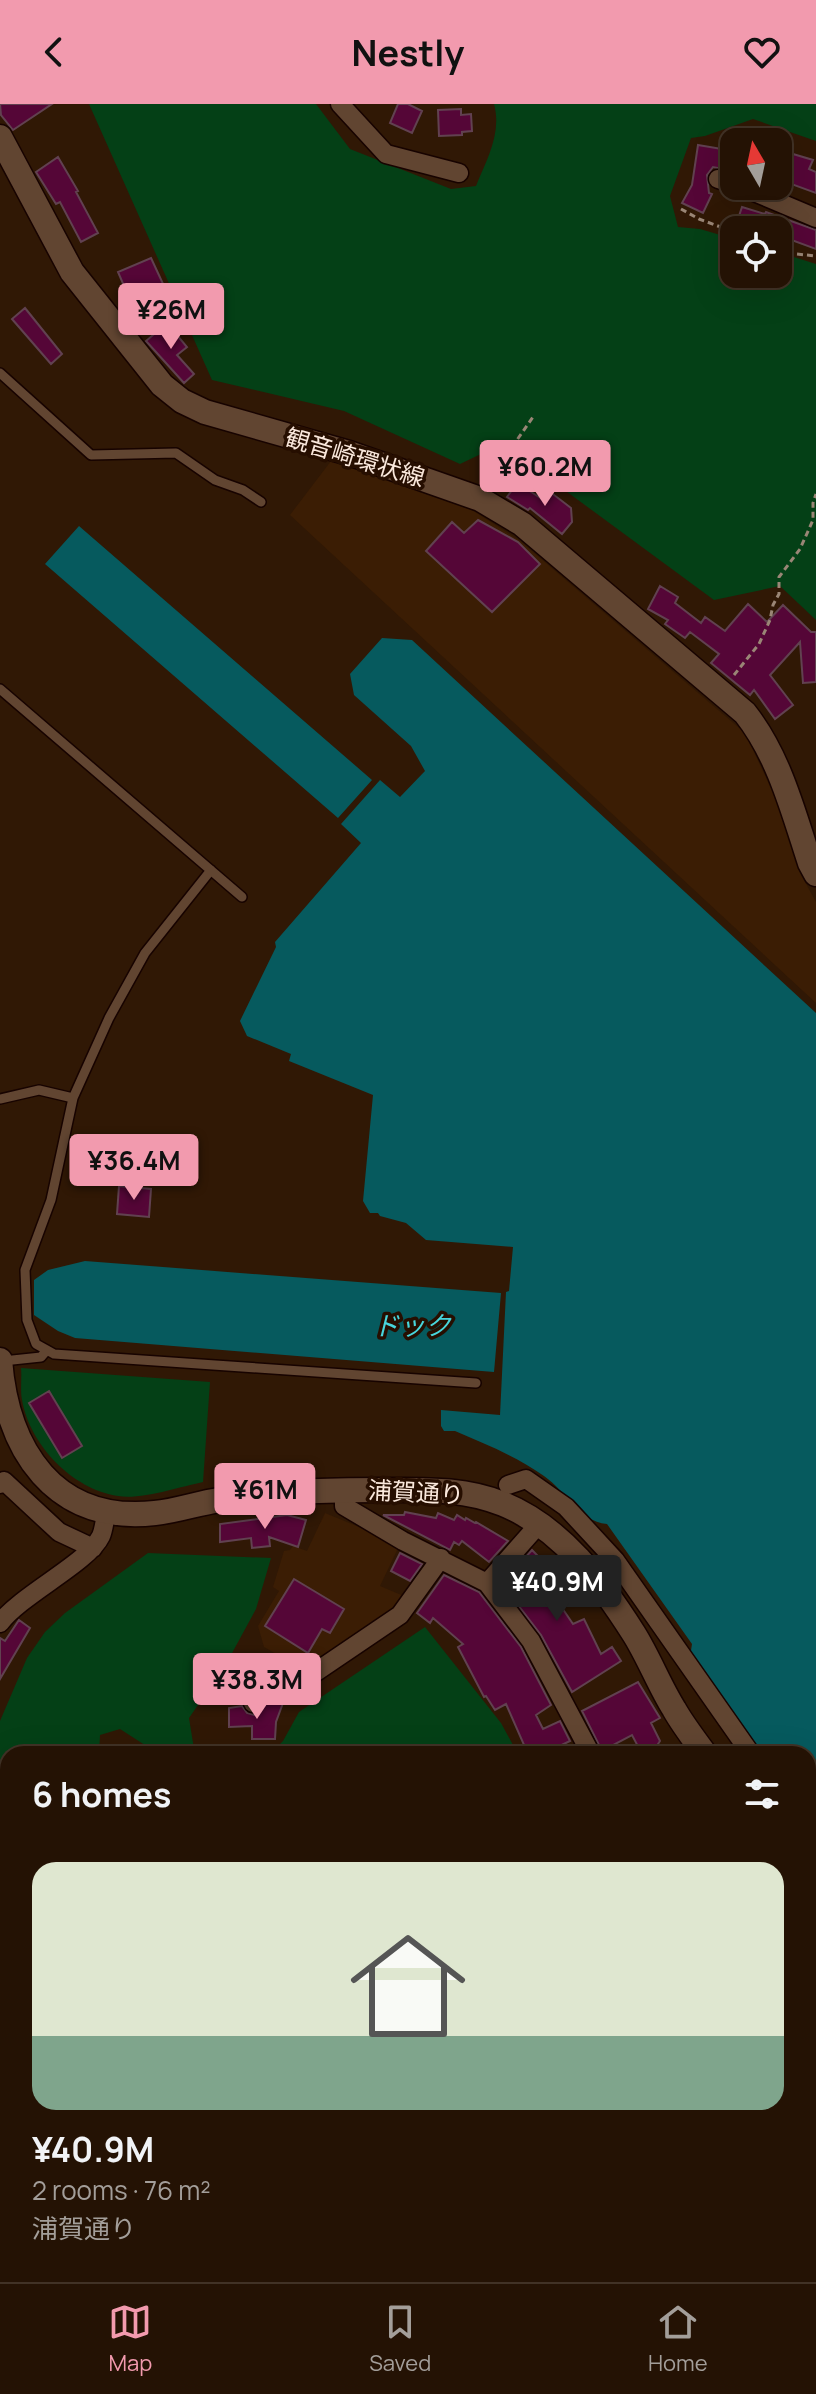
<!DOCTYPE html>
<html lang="en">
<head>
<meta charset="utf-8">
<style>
	body { margin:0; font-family:Manrope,"Noto Sans JP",sans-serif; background:#302013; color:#f1f3f6; height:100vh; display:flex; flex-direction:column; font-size:30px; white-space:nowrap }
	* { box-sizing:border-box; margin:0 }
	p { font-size:26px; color:#a39e9a }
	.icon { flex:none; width:44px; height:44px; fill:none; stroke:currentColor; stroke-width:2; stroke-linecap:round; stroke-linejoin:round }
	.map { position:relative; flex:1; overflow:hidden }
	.side { position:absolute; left:0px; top:1642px; width:816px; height:536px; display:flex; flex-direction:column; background:#241204; border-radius:24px 24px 0 0; box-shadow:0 8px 32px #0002,0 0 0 2px #413226 }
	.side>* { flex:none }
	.needle { width:52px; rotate:351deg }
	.tools { position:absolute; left:720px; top:24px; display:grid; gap:16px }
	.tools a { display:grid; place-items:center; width:72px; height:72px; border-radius:16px; background:#241204; box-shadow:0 8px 32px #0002,0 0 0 2px #413226; font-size:40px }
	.price { position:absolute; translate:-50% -68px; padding:0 18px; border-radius:8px; background:#f29aae; color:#111; font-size:26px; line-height:52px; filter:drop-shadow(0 2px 4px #0008) }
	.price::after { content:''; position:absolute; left:50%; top:48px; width:24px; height:18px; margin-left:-12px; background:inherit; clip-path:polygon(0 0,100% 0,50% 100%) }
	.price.active { background:#222; color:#fff }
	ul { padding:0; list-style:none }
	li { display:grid; align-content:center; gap:16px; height:424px; padding:0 32px }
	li+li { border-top:2px solid #413226 }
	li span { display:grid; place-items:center; height:248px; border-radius:24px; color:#555 }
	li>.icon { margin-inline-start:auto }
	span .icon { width:144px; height:144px; fill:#fffc; stroke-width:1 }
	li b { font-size:34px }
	h2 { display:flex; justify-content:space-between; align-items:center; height:96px; padding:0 32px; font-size:34px }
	header { display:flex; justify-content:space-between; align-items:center; height:104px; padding:0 32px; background:#f29aae; color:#111; font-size:36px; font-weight:700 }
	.tab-bar { display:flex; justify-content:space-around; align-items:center; height:112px; border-top:2px solid #413226; background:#241204; font-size:22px; color:#a39e9a }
	.tab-bar a { display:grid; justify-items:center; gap:4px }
	.tab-bar .active { color:#f29aae }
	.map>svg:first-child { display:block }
	.built { fill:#3b1d04 }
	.green { fill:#044016 }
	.water { fill:#065a5e }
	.building { fill:#550637; stroke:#614150; stroke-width:2 }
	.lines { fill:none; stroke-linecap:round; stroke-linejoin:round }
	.lane-casing { stroke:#170300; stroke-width:12 }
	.street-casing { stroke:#170300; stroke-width:21 }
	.secondary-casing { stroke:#170300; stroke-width:27 }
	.path { stroke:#9a8676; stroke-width:3; stroke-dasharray:6 4; stroke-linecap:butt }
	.lane { stroke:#614531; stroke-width:9 }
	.street { stroke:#614531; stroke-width:18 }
	.secondary { stroke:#614531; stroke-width:24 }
	.labels { text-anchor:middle; stroke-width:7; stroke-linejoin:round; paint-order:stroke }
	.street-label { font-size:24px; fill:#fae8dc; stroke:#260e00 }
	.water-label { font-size:26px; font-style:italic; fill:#48d6dc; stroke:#260e00 }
</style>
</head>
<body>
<header><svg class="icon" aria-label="back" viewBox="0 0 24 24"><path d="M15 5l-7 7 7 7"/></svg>Nestly<svg class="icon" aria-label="heart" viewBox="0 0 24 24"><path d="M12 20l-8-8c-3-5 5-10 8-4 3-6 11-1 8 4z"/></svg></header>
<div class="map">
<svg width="816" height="2178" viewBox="0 0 816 2178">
	<rect width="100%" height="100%" fill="#301805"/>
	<path class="built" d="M331,357L472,406L520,437L745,629L775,693L800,769L816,798V899L290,411Z
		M325,1409L400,1440L380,1482L406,1493L394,1510L336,1547L301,1564L264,1543L258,1522L279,1487L273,1483L284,1447L290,1446L293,1442L307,1447Z"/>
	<path class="green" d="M89,0H316L350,45L451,85L476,82C487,55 502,29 494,0H816V37L753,15L705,32L691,34L670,92L678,123L700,125L734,135V170H778V148L816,160V516L780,482L714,496L502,340L460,360L344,307L212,276Z
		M21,1264L210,1278L203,1378C179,1383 141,1396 118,1392C72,1385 30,1341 22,1296C20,1286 22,1274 21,1264Z
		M148,1449L271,1454L256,1505L225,1562L189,1614L194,1645L199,1650H154L151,1645L120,1625L100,1631L99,1650H8V1813L0,1815V1617L27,1554L45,1528L65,1509Z
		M425,1523L501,1619L518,1650H270L283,1637L299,1608Z
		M490,2170H641L645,2178H464Z"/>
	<path class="water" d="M79,422L372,676L338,714L45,460Z
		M382,534L412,536L816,909V1717L808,1706V1650H758L690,1553L692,1540L607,1420C578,1417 567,1388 544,1372C517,1353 486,1340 455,1327H444L441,1322V1306L500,1311L506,1188L509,1187L513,1143L426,1136L406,1119L380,1112L378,1109H370L363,1097L373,991L289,957L291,950L247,932L240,917L276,843L275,838L361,739L341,720L380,676L400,693L425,667L411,642L354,591L350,570Z
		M85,1157L501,1189L494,1268L75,1234L58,1227L34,1211V1176L48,1166Z"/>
	<path class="building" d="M0,0H52L13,26L1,11Z
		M398,0H408L422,7L412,29L390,19Z
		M461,5V11L471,10L472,27L462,28V31L439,32L438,6Z
		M698,41L734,47V67L713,63L707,71L709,89L712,90L703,109L682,99L692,81Z
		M793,50L813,56L809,65L816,68V89L783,77Z
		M58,53L78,87L76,88L98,129L81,138L60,98L56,100L36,68Z
		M742,103L765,110L766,108L816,126V145L778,131V126H752L736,121Z
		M151,154L164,182L130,196L118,168Z
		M25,204L62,250L51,260L12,215Z
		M167,219L187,243L177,251L194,270L184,279L146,237Z
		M515,382L523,386L525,384L542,395L549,387L571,404L572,418L562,430L530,404L528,406L507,393Z
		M478,416L518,438L540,460L492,508L426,447L452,418L464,429Z
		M660,482L678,493L675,499L701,519L705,513L725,527L748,500L767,518L783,501L811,528H816V578L803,579L800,538L770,571L793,601L775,615L754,586L750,591L711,559L719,550L690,528L685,534L665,520L668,516L648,505Z
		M119,1082L151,1085L149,1113L117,1110Z
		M49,1287L82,1342L62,1354L29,1299Z
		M405,1408L436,1414L438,1409L454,1416L457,1411L465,1416L466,1414L475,1419L476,1418L508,1437L489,1458L462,1437L459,1441L454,1438L450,1446L383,1411H404Z
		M287,1411L306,1416L298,1443L269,1433L270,1442L252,1444L251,1434L220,1438V1420Z
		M532,1446L569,1484L556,1495L573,1520L584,1515L601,1550L612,1543L621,1557L572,1588L541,1531L502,1480Z
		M400,1449L422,1460L410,1477L391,1467Z
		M444,1471L479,1488L521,1543L551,1601L536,1611L543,1625L560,1617L570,1637L543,1650H528L506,1600L495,1606L486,1592L484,1593L458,1543L463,1540L433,1514L430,1519L417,1509Z
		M294,1475L344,1505L330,1529L322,1525L308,1549L265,1522Z
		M19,1516L30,1524L0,1575V1534L5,1537Z
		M246,1551L261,1557L249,1580L229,1572L230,1570H239Z
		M638,1578L660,1614L651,1619L660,1637L656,1643L660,1650H642L632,1631L602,1647L582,1607Z
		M283,1599L276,1618L275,1635H252V1622L229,1623V1604L242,1602L247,1609L254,1611L260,1608L266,1600Z"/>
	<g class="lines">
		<defs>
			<path id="lane" d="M0,269L91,351L176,349L215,376L243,386L261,398
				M0,585L242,793
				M211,766L145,849L109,914L73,994L51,1096L25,1166L27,1216L36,1240L54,1250L476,1279
				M0,995L39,986L73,994
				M3,1257L41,1253L47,1246
				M808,1999L816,1997"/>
			<path id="street" d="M340,0L386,50L459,69
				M718,75L734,80
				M740,82L816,114
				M0,1380L4,1377L59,1428L93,1444
				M508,1381L526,1375L566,1403L615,1456L751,1650
				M344,1386V1402L403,1437L487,1479L531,1537L591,1650
				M487,1479L539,1420
				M0,1519C22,1490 88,1459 101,1432C104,1425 105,1415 106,1408
				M253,1599L272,1561L307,1574L400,1511L441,1454
				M808,1732L816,1743
				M0,1870H8
				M808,2078L816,2077
				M0,2122L8,2120
				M808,2132L816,2163
				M89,2170L96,2178
				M309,2178L329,2170"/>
			<path id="secondary" d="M0,33L72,168L162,281L182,297L205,308L349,349L480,395L522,420L745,609C779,652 793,707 810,759L816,770
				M0,1256C7,1346 54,1420 155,1409C177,1407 198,1399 220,1396C274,1387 329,1386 383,1386C424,1386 464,1384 503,1400C562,1424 601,1478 634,1530C649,1554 659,1581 674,1605C683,1621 694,1635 705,1650
				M808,1802L816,1814"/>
		</defs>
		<use href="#lane" class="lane-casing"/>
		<use href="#street" class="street-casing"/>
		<use href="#secondary" class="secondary-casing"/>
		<path class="path" d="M681,105L699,115L734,128
			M778,144L796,150L816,152
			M489,376L533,313
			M734,571L759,540L770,516L773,501L779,490V473L800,445L813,416V399L816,390
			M808,1935L816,1933
			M537,2170L540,2178
			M642,2170L645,2178
			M458,2178L494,2174L518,2178
			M519,2178L520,2170
			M701,2178L706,2170"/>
		<use href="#lane" class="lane"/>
		<use href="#street" class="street"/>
		<use href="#secondary" class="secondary"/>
	</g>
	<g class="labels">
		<g class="street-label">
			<text transform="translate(355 354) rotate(17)" y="8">観音崎環状線</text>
			<text transform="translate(416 1389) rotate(3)" y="8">浦賀通り</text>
		</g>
		<g class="water-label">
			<text x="412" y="1231">ドック</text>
		</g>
	</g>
</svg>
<div class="tools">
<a><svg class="needle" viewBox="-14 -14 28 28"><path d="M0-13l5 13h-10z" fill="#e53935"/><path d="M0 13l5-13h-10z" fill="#a39e9a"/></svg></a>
<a><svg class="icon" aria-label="locate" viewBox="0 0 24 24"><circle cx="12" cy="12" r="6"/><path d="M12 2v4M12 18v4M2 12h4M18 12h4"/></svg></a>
</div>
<b class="price" style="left:171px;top:247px">¥26M</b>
<b class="price" style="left:545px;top:404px">¥60.2M</b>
<b class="price" style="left:134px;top:1098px">¥36.4M</b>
<b class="price" style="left:265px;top:1427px">¥61M</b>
<b class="price active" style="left:557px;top:1519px">¥40.9M</b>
<b class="price" style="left:257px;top:1617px">¥38.3M</b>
<section class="side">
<h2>6 homes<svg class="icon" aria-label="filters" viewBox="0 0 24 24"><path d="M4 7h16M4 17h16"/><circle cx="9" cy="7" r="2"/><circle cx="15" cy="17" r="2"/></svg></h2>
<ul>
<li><span style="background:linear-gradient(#dfe7d0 70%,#7fa58c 0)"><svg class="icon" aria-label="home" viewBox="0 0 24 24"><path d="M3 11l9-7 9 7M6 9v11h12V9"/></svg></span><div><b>¥40.9M</b><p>2 rooms · 76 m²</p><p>浦賀通り</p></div></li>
</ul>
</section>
</div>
<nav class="tab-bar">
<a class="active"><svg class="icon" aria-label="map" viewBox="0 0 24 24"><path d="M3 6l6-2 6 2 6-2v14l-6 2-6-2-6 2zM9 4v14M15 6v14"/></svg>Map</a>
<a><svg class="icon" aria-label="saved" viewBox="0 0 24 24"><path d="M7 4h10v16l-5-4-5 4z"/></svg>Saved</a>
<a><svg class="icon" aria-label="home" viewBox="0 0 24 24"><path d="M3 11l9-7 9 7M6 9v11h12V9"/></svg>Home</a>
</nav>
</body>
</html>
